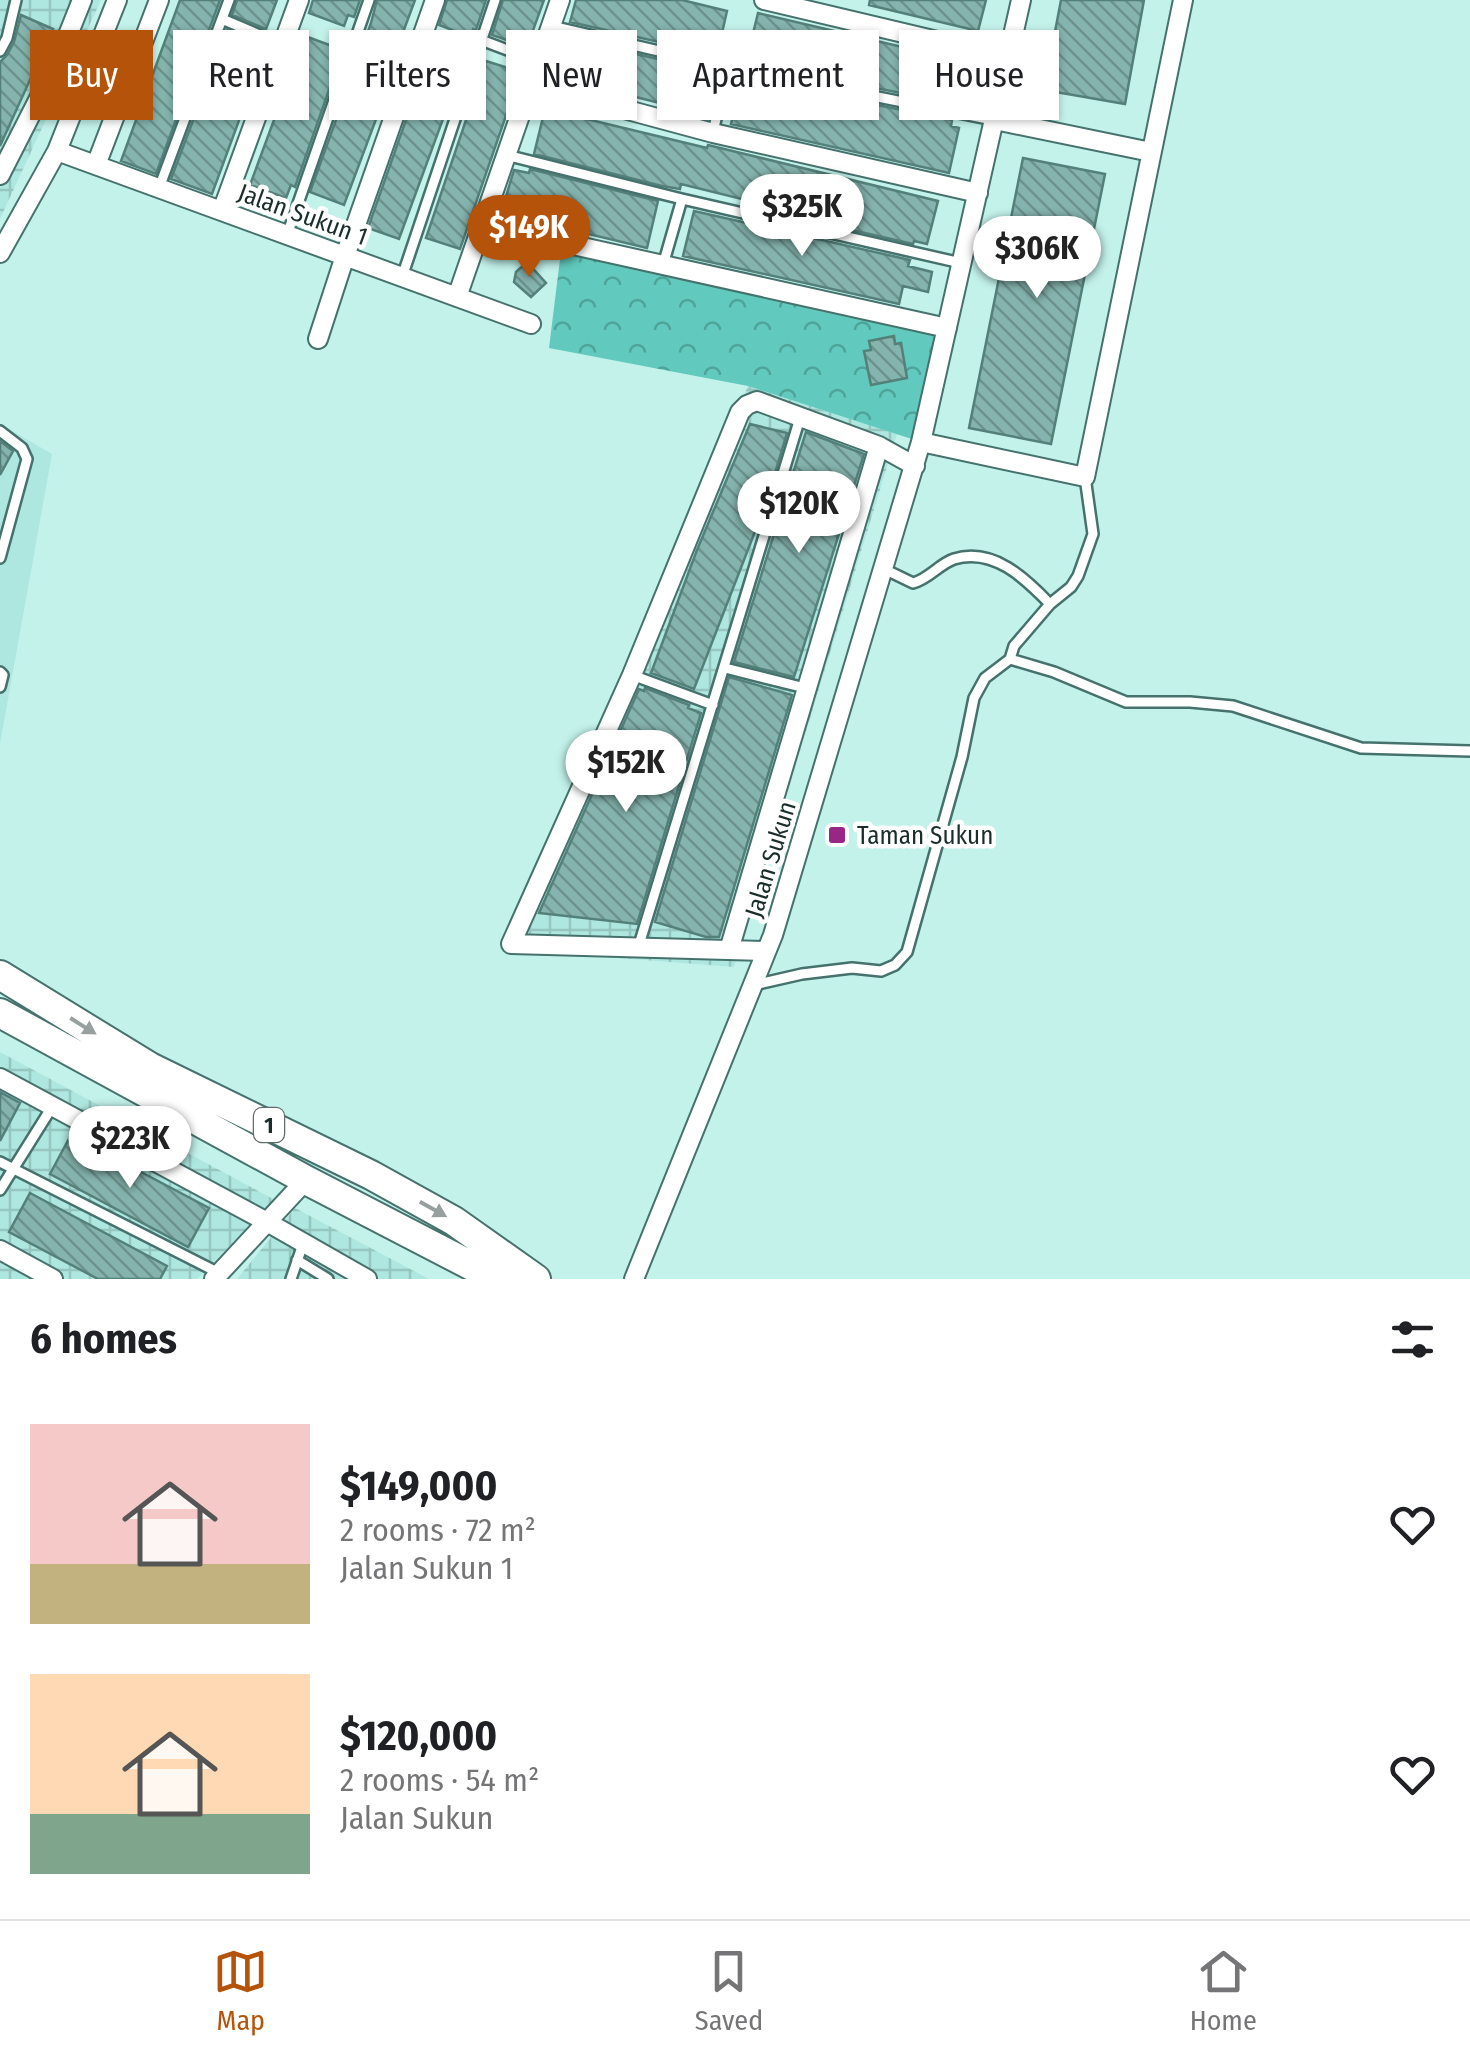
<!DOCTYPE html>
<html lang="en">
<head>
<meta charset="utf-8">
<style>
	body { margin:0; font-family:"Fira Sans Condensed",sans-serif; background:#f2f2f2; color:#202124; height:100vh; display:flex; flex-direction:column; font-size:38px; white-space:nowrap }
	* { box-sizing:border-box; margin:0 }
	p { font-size:32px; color:#757577 }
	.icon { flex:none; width:55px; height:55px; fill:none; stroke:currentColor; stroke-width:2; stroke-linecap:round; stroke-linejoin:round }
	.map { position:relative; height:1279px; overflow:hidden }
	.details { display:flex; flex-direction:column; background:#fff; flex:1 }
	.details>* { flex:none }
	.top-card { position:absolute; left:30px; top:30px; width:1410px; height:90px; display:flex; gap:20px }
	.price { position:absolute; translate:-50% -85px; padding:0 22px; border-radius:35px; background:#fff; color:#222; font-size:32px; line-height:65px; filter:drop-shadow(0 2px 5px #0008) }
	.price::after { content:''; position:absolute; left:50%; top:60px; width:30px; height:22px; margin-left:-15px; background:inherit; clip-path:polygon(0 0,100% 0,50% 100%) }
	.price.selected { background:#b45309; color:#fff }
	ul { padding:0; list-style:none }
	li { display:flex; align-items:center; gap:30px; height:250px; padding:0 30px }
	li span { display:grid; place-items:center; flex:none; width:280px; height:200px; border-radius:0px; color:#555 }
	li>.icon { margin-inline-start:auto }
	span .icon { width:120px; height:120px; fill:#fffc; stroke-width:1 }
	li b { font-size:42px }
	h2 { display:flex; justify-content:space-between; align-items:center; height:120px; padding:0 30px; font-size:42px }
	.pill { padding:0 35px; border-radius:0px; background:#fff; box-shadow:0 2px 8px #0004; font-size:35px; line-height:90px }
	.pill.selected { background:#b45309; color:#fff }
	.dock { display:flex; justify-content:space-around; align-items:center; height:140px; border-top:2px solid #e0e0e0; background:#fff; font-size:28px; color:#757577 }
	.dock a { display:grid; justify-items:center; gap:5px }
	.dock .selected { color:#b45309 }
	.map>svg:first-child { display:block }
	.built { fill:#aee7df }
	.industrial { fill:url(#industrial-grid) }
	.park { fill:url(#park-crowns) }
	.building { fill:url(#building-back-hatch); stroke:#54807a; stroke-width:2.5 }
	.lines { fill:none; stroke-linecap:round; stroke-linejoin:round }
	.service-casing { stroke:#46726d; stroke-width:14 }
	.minor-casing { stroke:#46726d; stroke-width:22 }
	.trunk-casing { stroke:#46726d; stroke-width:32 }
	.service { stroke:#fff; stroke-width:9 }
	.minor { stroke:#fff; stroke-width:18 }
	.trunk { stroke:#fff; stroke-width:28 }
	.oneway { fill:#98a09f }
	.poi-dot { fill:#972684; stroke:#fff; stroke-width:4 }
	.labels { text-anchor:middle; stroke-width:9; stroke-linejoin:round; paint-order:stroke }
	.shield { fill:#fff; stroke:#5f6c6a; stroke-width:2.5 }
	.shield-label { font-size:22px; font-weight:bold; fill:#1a2d2a }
	.street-label { font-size:25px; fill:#1a2d2a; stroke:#fff }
	.poi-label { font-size:25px; fill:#1a2d2a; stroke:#fff; text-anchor:start }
</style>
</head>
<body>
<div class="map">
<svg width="1470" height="1279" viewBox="0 0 1470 1279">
	<defs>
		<pattern id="industrial-grid" width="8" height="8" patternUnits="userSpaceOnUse" patternTransform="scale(2.5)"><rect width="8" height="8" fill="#aee7df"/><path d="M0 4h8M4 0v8" fill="none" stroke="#95c6c0"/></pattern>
		<pattern id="park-crowns" width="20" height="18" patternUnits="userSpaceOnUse" patternTransform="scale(2.5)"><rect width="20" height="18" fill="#61c9bd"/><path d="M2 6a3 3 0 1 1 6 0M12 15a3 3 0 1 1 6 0" fill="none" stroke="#4fa49a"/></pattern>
		<pattern id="building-back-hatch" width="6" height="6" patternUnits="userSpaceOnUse" patternTransform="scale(2.5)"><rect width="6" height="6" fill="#85b3ad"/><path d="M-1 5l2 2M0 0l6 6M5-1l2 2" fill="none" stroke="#6c928d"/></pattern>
	</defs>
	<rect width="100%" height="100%" fill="#c3f2eb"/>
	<path class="built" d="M0,424L52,454L0,744Z"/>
	<path class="industrial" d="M0,0H101L0,219Z
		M748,386L897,434L734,967L502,949Z
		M0,1052L275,1200L197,1279H0Z
		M295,1208L429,1279H237Z"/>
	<path class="park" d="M562,243L947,328L921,442L748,386L549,348Z"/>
	<path class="building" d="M180,0H220L156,174L121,161Z
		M237,0H277L266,29L232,15Z
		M313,0H360L354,17L348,15L344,26L309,13Z
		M377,0H415L395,54L400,55L344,205L310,192L371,23Z
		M447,0H486L476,30L473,29L471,37L439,25Z
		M503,0H544L527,47L492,35Z
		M576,0H682L727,11L717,55L570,22Z
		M870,0H986L978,31L869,5Z
		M1061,0H1144L1125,104L1044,90Z
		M758,13L966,62L956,104L746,62Z
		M21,15L53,29L0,146V62L7,55L14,42Z
		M227,30L266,47L212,194L171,179Z
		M305,36L343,50L295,187L291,185L286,198L250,185Z
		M561,37L702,69L692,111L547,75Z
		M486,61L521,72L460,249L426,238Z
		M421,77L454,89L399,239L368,228Z
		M742,78L952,120L951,126L959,128L949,173L731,124Z
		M545,109L707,148L708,145L938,201L927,244L914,241L913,244L769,211L770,206L681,184L680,189L662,186L534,154Z
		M1023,158L1105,174L1051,444L969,428Z
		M530,169L658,201L647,248L501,213L514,170L529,173Z
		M694,211L910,260L908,266L932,272L928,292L903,286L899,304L683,256Z
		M527,262L546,283L531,297L514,282L516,272Z
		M894,336L895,344L901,343L907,378L871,385L864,351L871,350L869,341Z
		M750,424L787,433L766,503L694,689L651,673L697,550Z
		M806,432L864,454L794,677L734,662Z
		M0,441L13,451L0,475Z
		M729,677L792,695L719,937H706L655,922Z
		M645,688L689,705L688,708L701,713L637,924L539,913L639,689L644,691Z
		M0,1092L20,1103L0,1141Z
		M71,1135L209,1208L188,1247L50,1174Z
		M30,1193L167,1266L160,1279H98L9,1232Z"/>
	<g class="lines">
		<defs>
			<path id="service" d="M222,19L283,45
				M551,26L728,67L993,120
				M481,40L539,62
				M417,50L472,69
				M0,51L7,38L16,0
				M713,132L728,67
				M506,155L682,199L961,263
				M159,188L229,0
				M287,235L369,0
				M663,265L682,199
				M402,277L495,0
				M0,431L22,448L27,459L0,558
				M884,569L913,583C929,579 939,564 954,559C993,547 1025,578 1050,604L1014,646L1010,659L1054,672L1126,702H1190L1233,706L1361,748L1470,751
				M1050,604L1071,587L1078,576L1093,534L1085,477
				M725,668L805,688
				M0,672L3,675L0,687
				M632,675L713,705
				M638,948L800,418
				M754,985L802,974L852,968L881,971L895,965L907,952L962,757L974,698L985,678L1010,659
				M0,1162L219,1273
				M0,1190L52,1107
				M297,1260L328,1279
				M291,1279L303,1244"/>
			<path id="minor" d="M764,0L1009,58
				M531,84L713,133L978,193
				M995,120L1151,152
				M57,151L531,324
				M96,165L159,0
				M0,175L56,65L82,0
				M222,211L299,0
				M483,225L947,328
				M0,253L57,151L117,0
				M457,297L560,0
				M318,339L345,256L435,0
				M921,442L1085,477L1183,0
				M729,950L879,446
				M766,951L511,944L632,675L740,412L747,405L757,401L879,446L915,466
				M0,1078L267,1222L367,1279
				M0,1250L53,1279
				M214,1279L306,1180
				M634,1279L773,935L921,442L1021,0"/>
			<path id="trunk" d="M0,975L150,1067L371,1175L454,1221L536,1279
				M0,1013L306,1180L497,1279"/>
		</defs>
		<use href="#service" class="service-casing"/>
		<use href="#minor" class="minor-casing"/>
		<use href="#trunk" class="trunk-casing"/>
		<use href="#service" class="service"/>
		<use href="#minor" class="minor"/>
		<use href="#trunk" class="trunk"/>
	</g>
	<defs><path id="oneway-solid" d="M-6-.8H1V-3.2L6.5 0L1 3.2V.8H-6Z" transform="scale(2.5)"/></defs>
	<g class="oneway">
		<use href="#oneway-solid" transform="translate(83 1026) rotate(32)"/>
		<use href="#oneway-solid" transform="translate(433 1209) rotate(29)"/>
	</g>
	<rect class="poi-dot" x="827" y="825" width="20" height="20" rx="5"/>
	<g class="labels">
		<rect class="shield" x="254" y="1108" width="30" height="34" rx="8"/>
		<g class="shield-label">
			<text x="269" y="1133">1</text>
		</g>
		<g class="street-label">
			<text transform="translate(303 214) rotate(20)" y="9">Jalan Sukun 1</text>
			<text transform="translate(770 859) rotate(-73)" y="9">Jalan Sukun</text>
		</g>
		<g class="poi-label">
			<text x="857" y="844">Taman Sukun</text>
		</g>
	</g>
</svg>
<b class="price" style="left:802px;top:259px">$325K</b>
<b class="price selected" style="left:529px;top:280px">$149K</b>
<b class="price" style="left:1037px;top:301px">$306K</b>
<b class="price" style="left:799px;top:556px">$120K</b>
<b class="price" style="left:626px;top:815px">$152K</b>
<b class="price" style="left:130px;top:1191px">$223K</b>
<div class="top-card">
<a class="pill selected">Buy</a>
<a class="pill">Rent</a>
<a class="pill">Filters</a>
<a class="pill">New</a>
<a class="pill">Apartment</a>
<a class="pill">House</a>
</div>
</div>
<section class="details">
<h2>6 homes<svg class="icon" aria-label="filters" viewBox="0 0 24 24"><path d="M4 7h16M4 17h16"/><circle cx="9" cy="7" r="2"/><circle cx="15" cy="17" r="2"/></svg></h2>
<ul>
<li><span style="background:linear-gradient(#f6c9c9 70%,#c2b280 0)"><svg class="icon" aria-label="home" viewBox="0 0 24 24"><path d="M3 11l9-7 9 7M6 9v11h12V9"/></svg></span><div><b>$149,000</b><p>2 rooms · 72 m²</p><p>Jalan Sukun 1</p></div><svg class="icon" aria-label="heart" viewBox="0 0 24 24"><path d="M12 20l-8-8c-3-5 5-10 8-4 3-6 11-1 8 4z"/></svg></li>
<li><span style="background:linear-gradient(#ffd9b3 70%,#7fa58c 0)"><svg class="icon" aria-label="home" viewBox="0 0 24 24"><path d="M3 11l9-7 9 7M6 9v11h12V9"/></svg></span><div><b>$120,000</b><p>2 rooms · 54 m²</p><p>Jalan Sukun</p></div><svg class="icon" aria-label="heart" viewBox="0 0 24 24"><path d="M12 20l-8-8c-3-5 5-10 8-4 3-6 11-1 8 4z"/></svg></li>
</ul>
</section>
<nav class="dock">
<a class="selected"><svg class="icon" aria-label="map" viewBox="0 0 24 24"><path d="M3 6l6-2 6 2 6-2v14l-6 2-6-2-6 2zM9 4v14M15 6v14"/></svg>Map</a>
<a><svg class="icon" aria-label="saved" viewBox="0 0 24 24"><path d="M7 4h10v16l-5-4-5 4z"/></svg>Saved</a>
<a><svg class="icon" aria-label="home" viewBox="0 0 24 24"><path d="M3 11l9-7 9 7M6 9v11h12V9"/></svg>Home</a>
</nav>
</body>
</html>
